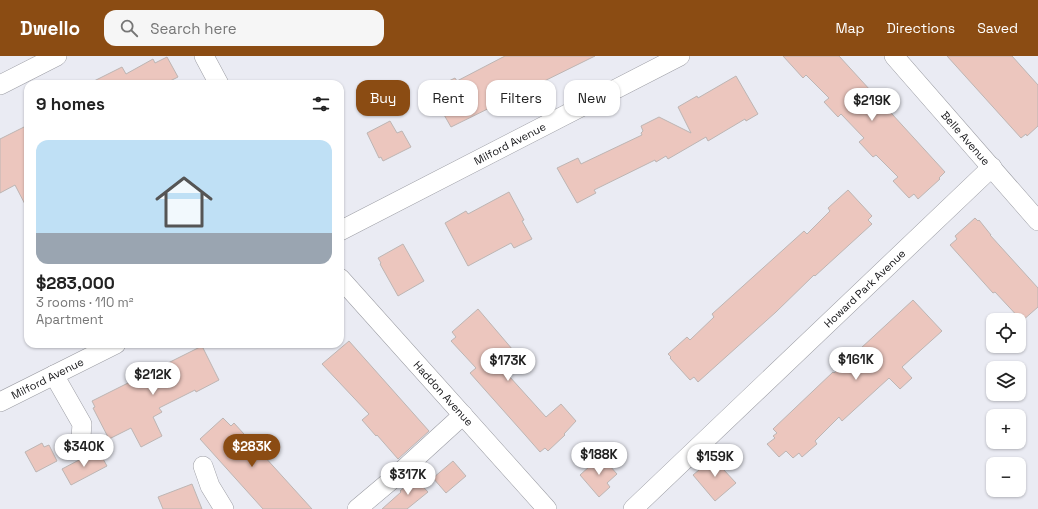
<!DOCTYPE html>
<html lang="en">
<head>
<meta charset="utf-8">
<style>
	body { margin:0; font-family:"Space Grotesk",sans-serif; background:#f6f6f6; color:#222; height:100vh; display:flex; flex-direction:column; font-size:15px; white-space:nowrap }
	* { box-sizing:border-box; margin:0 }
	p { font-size:13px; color:#767676 }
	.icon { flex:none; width:22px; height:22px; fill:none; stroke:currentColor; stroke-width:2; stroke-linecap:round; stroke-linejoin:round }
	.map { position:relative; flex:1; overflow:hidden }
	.drawer { position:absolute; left:24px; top:24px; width:320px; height:268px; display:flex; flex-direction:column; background:#fff; border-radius:12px; box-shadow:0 1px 3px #0004 }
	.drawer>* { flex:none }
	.top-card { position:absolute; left:356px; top:24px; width:380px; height:36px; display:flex; gap:8px }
	.fabs { position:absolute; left:986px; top:257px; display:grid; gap:8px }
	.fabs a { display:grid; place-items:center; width:40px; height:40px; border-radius:8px; background:#fff; box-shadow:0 1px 3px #0004; font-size:20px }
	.price { position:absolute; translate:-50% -34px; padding:0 9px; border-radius:14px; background:#fff; color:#222; font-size:13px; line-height:26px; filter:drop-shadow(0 1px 2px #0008) }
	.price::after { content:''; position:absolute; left:50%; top:24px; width:12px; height:9px; margin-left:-6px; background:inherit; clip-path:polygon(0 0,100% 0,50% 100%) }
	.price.selected { background:#8b4c13; color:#fff }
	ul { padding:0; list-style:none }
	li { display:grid; align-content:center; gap:8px; height:212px; padding:0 12px }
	li span { display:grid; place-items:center; height:124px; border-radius:12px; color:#555 }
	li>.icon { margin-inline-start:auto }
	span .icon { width:72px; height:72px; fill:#fffc; stroke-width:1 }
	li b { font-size:17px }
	h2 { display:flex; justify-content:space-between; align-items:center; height:48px; padding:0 12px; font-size:17px }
	.pill { padding:0 14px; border-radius:12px; background:#fff; box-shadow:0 1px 3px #0004; font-size:14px; line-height:36px }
	.pill.selected { background:#8b4c13; color:#fff }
	header { display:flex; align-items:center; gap:24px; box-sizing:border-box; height:56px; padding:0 20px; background:#8b4c13; color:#fff }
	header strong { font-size:19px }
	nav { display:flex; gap:22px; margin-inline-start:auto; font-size:14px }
	.search { width:280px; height:36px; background:#f6f6f6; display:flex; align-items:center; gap:10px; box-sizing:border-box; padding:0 14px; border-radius:12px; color:#767676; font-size:15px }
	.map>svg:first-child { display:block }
	.building { fill:#ecc6be; stroke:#bdb5b3 }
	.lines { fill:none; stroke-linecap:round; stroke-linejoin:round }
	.minor-casing { stroke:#9c9da4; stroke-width:20 }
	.minor { stroke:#fff; stroke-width:19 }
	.labels { text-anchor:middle; stroke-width:3; stroke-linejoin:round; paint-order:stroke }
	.street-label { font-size:11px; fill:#131316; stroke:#f7f8ff }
</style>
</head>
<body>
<header>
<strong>Dwello</strong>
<div class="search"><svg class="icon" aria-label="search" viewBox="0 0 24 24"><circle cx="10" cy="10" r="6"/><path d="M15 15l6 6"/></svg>Search here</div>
<nav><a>Map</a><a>Directions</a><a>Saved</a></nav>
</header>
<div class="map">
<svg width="1038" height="453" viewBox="0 0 1038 453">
	<rect width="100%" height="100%" fill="#eaebf3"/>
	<path class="building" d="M505,0H595L451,71L439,50L432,33L455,22L457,25Z
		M783,0H839L945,116L939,122L940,123L918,143L914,138L909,142L893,125L898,121L876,99L873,101L859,86L864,82L841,58L838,61L824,46L829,42L806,19L803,22Z
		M947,0H1012L1038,29V70L1027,80L1026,78L1021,82Z
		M167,1L178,21L164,28H88L122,11L126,18L153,3L155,7Z
		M736,20L758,58L746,65L745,63L708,85L706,81L668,103L666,100L656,106L655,104L594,134L596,137L577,147L557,112L578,102L581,108L583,107L642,79L641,77L643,75L641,70L659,61L691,77L678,51L697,40L698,42Z
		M390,65L397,77L402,75L411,91L383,105L381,101L379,102L367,77Z
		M28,69V154L15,129L0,137V83Z
		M848,134L872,160L868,164L872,168L815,220L814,219L776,256L698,326L694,321L690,324L670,302L671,301L668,298L687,281L690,284L714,261L712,258L804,175L807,178L830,155L828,152Z
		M509,136L524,164L522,165L532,183L514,192L511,187L468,210L445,167L466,155L468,158Z
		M975,162L978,165L979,164L991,179H990L1038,232V251L1022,265L995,236L993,237L950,189L957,183L955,180Z
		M403,188L424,225L398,240L380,208L381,207L378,202Z
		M913,244L942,275L902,311L912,322L900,333L889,322L842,365L839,361L815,385L817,388L802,401L799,397L793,402L786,395L779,401L767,388L775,382L773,380L777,377L773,373L833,316L834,317Z
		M478,253L524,307L509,320L546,361L561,348L576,365L564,378L565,379L548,395L545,392L540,396L526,380L470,317L476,312L451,285L456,281L452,276Z
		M349,285L429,375L398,403L377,379L376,380L362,364L369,358L322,308Z
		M202,290L219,324L196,336L195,334L159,352L162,356L153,361L162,380L141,391L131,372L109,383L93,352L95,351L92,345Z
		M223,362L231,370L234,367L312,453H263L200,383Z
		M42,387L44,391L49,389L57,405L36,416L25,396Z
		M98,394L107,410L71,429L62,413Z
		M718,398L728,409L723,413L736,427L715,445L693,419Z
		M601,400L617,418L607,427L610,431L599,441L580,419Z
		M453,405L466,420L446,437L433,422Z
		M415,422L428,436L407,453H382L401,436L400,435Z
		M192,428L202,453H163L158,441Z"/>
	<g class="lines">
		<defs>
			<g id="minor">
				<path d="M204,0L219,28"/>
				<path id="s1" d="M894,0L1038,165"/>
				<path d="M0,29L57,0"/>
				<path id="s2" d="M340,175L680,0"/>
				<path id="s3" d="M340,222L547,453"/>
				<path d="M54,319L82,368L81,381L74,394"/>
				<path id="s4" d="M0,346L116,288"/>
				<path d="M203,410L210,430L224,453"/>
				<path d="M357,453L395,421L463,359"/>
				<path id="s5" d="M633,453L992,111"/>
			</g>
		</defs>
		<use href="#minor" class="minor-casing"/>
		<use href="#minor" class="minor"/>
	</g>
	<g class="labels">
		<g class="street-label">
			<text dy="4" stroke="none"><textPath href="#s1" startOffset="109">Belle Avenue</textPath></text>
			<text dy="4" stroke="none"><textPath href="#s2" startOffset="191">Milford Avenue</textPath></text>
			<text dy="4" stroke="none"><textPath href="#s5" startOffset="320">Howard Park Avenue</textPath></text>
			<text dy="4" stroke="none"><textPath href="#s4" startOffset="53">Milford Avenue</textPath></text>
			<text dy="4" stroke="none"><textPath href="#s3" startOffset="155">Haddon Avenue</textPath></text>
		</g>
	</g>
</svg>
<div class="fabs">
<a><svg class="icon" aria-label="locate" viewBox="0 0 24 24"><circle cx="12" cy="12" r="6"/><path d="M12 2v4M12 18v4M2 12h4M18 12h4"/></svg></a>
<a><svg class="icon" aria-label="layers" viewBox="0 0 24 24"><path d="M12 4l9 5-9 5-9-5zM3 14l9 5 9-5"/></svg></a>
<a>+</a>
<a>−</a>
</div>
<b class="price" style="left:872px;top:66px">$219K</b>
<b class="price" style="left:856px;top:325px">$161K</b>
<b class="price" style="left:508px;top:326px">$173K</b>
<b class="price" style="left:153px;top:340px">$212K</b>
<b class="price" style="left:84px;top:412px">$340K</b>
<b class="price selected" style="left:252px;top:412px">$283K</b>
<b class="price" style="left:599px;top:420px">$188K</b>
<b class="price" style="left:715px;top:422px">$159K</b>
<b class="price" style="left:408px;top:440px">$317K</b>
<div class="top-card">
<a class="pill selected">Buy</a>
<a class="pill">Rent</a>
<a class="pill">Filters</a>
<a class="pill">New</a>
</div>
<section class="drawer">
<h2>9 homes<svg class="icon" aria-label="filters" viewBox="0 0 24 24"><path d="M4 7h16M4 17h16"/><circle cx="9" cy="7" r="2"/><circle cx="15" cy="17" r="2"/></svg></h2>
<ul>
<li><span style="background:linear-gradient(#bfe0f5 75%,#9aa5b1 0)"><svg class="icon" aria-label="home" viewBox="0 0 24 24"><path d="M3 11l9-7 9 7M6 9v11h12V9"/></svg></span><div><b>$283,000</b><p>3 rooms · 110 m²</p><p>Apartment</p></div></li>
</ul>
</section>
</div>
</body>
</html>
